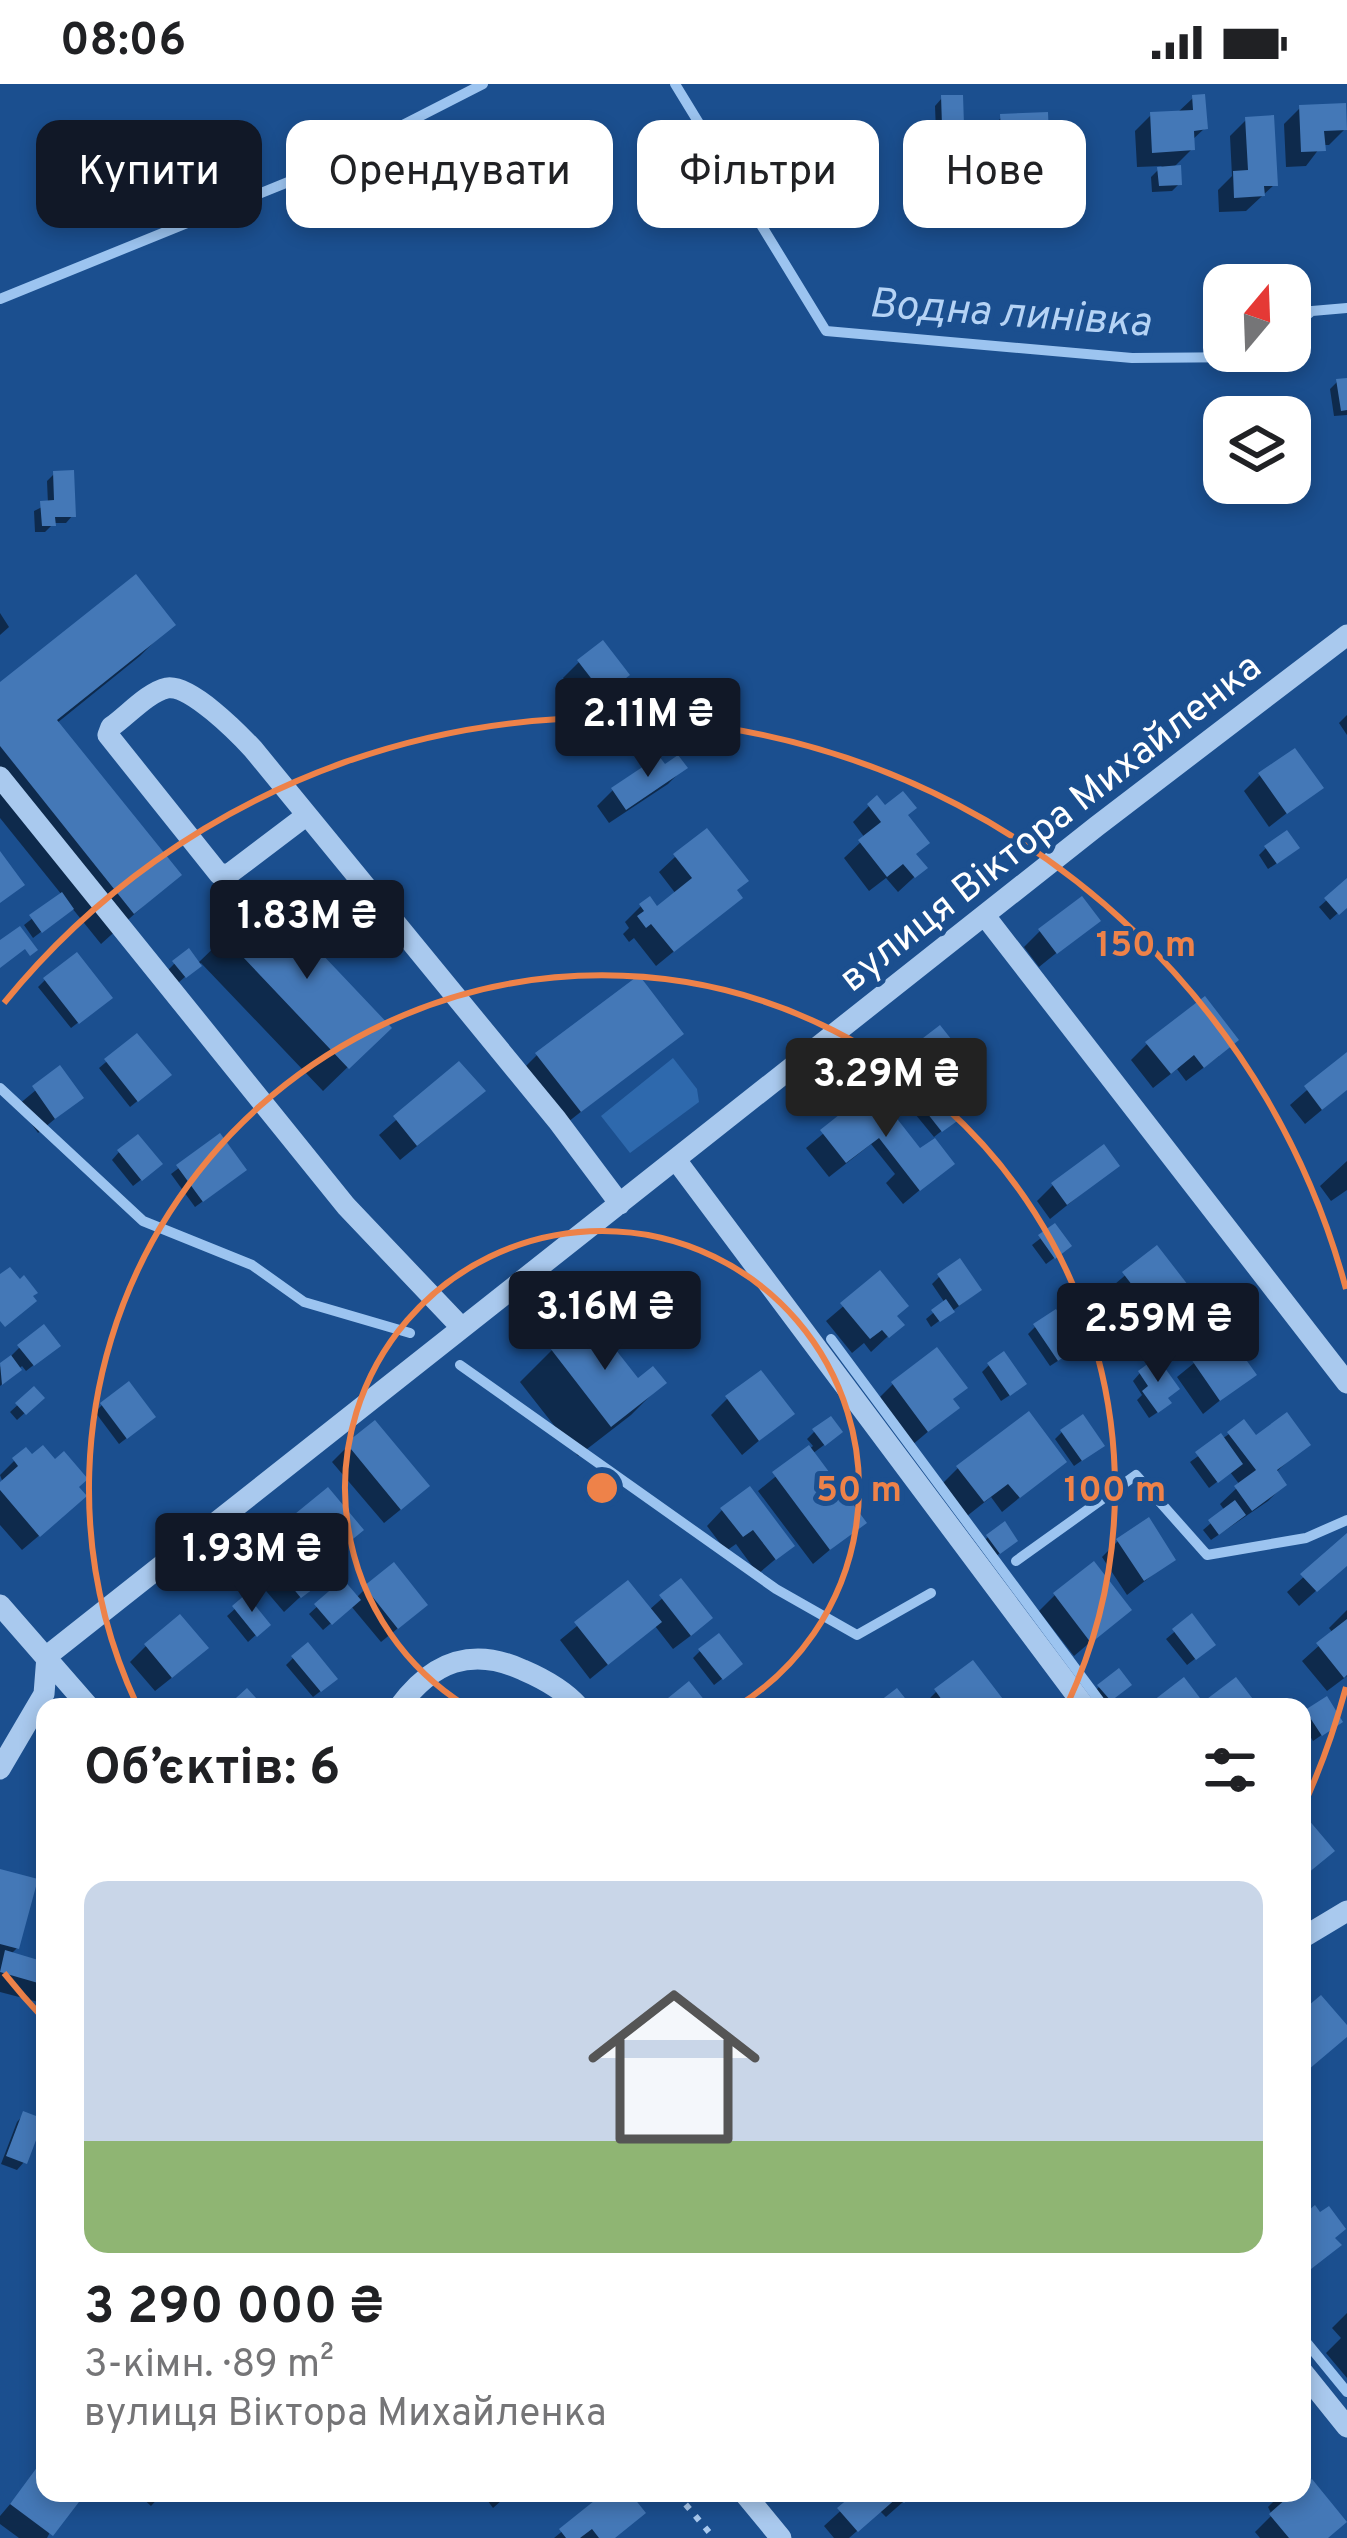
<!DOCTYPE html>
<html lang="uk">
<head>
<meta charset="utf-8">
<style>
	body { margin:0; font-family:Overpass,sans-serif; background:#f6f6f6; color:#202124; height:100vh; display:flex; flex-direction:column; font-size:45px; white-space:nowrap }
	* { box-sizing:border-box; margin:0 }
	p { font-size:39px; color:#757577 }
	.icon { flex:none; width:66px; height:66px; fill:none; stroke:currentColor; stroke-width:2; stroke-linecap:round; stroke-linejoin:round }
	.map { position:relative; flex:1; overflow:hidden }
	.panel { position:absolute; left:36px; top:1614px; width:1275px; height:804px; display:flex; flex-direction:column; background:#fff; border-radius:24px; box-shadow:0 6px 18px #0003 }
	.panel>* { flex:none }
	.guide { position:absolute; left:36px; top:36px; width:1275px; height:108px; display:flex; gap:24px }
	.needle { width:78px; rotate:19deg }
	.controls { position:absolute; left:1203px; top:180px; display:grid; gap:24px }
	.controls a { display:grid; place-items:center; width:108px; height:108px; border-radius:24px; background:#fff; box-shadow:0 6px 18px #0003; font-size:60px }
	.price { position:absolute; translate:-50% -102px; padding:0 27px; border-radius:12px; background:#111827; color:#fff; font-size:39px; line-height:78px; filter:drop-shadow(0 3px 6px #0008) }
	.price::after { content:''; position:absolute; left:50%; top:72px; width:36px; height:27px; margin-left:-18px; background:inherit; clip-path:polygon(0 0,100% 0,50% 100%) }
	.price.current { background:#222; color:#fff }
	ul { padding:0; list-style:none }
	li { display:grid; align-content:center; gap:24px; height:636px; padding:0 48px }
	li+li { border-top:3px solid #e0e0e0 }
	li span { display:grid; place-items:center; height:372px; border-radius:24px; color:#555 }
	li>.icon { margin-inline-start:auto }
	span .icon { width:216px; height:216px; fill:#fffc; stroke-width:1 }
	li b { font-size:51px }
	h2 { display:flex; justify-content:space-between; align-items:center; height:144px; padding:0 48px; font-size:51px }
	.pill { padding:0 42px; border-radius:24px; background:#fff; box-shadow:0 6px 18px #0003; font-size:42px; line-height:108px }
	.pill.current { background:#111827; color:#fff }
	.status { display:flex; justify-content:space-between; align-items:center; height:84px; padding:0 60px; background:#fff; direction:ltr }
	.status svg { height:33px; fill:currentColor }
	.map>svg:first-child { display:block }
	.green { fill:#2e69ad }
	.shadow { fill:#0007 }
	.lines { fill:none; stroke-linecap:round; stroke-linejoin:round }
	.stream { stroke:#9cc4f0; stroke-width:10 }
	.building { fill:#4478b7 }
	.path { stroke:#a9c9ee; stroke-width:6; stroke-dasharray:6 9; stroke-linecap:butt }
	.minor { stroke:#a9c9ee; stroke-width:21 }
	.ring { fill:none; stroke:#ee8249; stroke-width:6 }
	.labels { text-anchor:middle; stroke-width:10; stroke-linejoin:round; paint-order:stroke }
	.street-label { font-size:39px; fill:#fff; stroke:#1b4f8f }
	.water-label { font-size:42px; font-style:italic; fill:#b5d3f5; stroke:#1b4f8f }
	.centre { fill:#ee8249; stroke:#1b4f8f; stroke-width:6 }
	.ring-label { font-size:36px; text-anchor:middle; font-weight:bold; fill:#ee8249; stroke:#1b4f8f; stroke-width:10; stroke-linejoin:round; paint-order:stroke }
</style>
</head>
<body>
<div class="status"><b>08:06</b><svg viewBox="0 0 49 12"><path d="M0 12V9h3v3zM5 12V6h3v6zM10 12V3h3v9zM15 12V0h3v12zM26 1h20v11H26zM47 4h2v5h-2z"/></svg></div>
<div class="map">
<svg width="1347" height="2454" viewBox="0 0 1347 2454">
	<rect width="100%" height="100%" fill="#1b4f8f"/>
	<path class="green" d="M673,974L697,1005L699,1018L630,1069L601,1032Z"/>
	<path class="shadow" d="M942,14L961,39L954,47L936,48L935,22Z
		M1193,14L1205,44L1191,57L1192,65L1172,85L1179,100L1172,107L1152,108L1151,93L1162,82L1137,83L1135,47L1151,31L1177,29Z
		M1300,24L1345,45L1329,61H1322L1306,82L1286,83L1284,40Z
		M1002,33L1047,79L1031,95L988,98L986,49Z
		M1246,36L1275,100L1246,127L1219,128L1218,106L1232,92L1230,52Z
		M1347,297V331L1334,332L1330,305L1337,298Z
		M54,390L73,431L66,439H54L45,448H35L34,427L48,420L47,397Z
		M0,529L9,543L0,551Z
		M172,540L140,572L57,639L178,791L101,860L72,824L33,854L24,841L62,811L0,734V602Z
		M579,578L626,591L587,624L563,594Z
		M1347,631V651L1339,639Z
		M664,684H684L668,700L609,739L597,722L613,706Z
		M1260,691L1320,703L1269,743L1244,707Z
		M869,722L905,732L913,771L924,784L898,808L886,794L869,807L844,774L865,754L853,738Z
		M1266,764L1289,771L1268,785L1259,771Z
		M675,773L739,814L656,882L634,854L629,858L623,850L629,844L625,838L641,822L657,826L676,810L659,788Z
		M1347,798V821L1330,836L1319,823Z
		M265,814L388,944L323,1007L201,879L178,899L167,887L174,880H197Z
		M1097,836L1039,883L1024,863L1040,847Z
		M45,896L102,920L71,944L38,903Z
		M680,949L563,1042L521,987L537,971Z
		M136,953L161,998L130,1023L99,984Z
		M1147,960L1219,972L1186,997L1177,985L1153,1004L1131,976Z
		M912,967L948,972L920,993L905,974Z
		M1347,971V1005L1305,1040L1290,1021Z
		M459,981L466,1022L400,1076L379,1051Z
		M60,986L80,1014L38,1049L18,1021Z
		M873,1008L916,1064L951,1080L903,1120L886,1099L895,1090L871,1060L829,1093L806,1064Z
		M918,1018L949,1041L934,1053L911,1025Z
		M219,1053L236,1093L195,1123L171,1090Z
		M119,1068L152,1087L133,1102L112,1076Z
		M1347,1077V1106L1331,1117L1320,1102Z
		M1116,1082L1050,1135L1037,1117L1053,1101Z
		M1055,1143L1061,1169L1046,1180L1032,1161Z
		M1156,1165L1168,1216L1136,1241L1108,1206Z
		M880,1191L894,1233L900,1241L871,1268L864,1259L852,1269L826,1237Z
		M939,1193L971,1213L931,1243L926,1235L945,1219L932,1200Z
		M1035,1243L1070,1269L1050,1282L1028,1250Z
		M1226,1253L1253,1290L1203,1330L1177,1293Z
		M19,1264L49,1269L26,1287L22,1282L0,1302V1283Z
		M552,1266L637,1298L663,1299L631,1331L578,1372L520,1298Z
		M989,1281L1016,1307L1001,1317L982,1288Z
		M1140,1289L1165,1315L1161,1326L1149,1334L1137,1316L1142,1311L1133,1297Z
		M893,1300L951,1317L956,1324L911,1362L877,1316Z
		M34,1306L41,1314L17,1336L10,1328Z
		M727,1315L791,1330L742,1371L711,1331Z
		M102,1321L145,1340L119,1360L95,1328Z
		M814,1348L832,1355L812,1370L863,1438L813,1480L758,1407L813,1362L807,1355Z
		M1062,1348L1094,1368L1074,1382L1055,1355Z
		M1229,1350L1307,1360L1275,1389L1284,1401L1268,1417L1211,1456L1203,1446L1225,1427L1220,1420L1240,1401L1230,1388L1209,1404L1190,1378Z
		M348,1362L410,1418L384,1439L332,1378Z
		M14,1377L76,1404L67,1428L22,1466L0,1441V1401L3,1399L0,1391Z
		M1063,1378L1002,1428L991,1413L967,1432L942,1400L958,1384Z
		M722,1426L791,1462L758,1490L736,1460L726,1467L707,1442Z
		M292,1436L344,1462L306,1493L313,1501L284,1528L244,1481Z
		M988,1453L1007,1464L992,1475L981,1460Z
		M1347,1454V1479L1299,1522L1287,1508Z
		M1118,1457L1173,1475L1127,1511L1102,1473Z
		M681,1498L693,1550L673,1565L655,1542L590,1595L560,1556L628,1500L649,1526Z
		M342,1500L355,1515L366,1504L408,1536L381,1558L351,1522L323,1546L309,1530Z
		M1055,1511L1128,1526L1074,1572L1039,1527Z
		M246,1515L267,1541L248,1558L227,1532Z
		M1347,1526V1592L1327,1607L1302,1577L1333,1549L1329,1544Z
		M1191,1534L1205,1567L1187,1581L1166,1555Z
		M146,1562L189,1580L155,1607L130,1578Z
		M700,1567L732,1587L714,1601L693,1574Z
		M293,1574L327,1602L313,1613L286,1581Z
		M1099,1603L1121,1608L1102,1622L1092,1610Z
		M936,1608L1005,1623H921Z
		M1307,1629L1332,1644L1313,1657L1302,1639Z
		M0,1788L17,1864L10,1871L45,1881V1916L42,1919L0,1908Z
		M24,2030V2078L17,2086L1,2080L17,2038Z
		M1347,2229V2294L1326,2269L1341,2254L1332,2244Z
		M39,2386L45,2391V2409H70L47,2454H19L0,2440V2432Z
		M1302,2407L1327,2454H1260L1255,2448L1272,2431L1268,2423L1282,2409Z
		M137,2409H163L151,2422Z
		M482,2409H510L493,2424Z
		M609,2409H626L615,2454H554Z
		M860,2409H913L886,2433L880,2427L849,2454H834L824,2442Z"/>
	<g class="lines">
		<path class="stream" d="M675,0L826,247L1132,274L1255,273L1262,267
			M0,215L303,92L483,0
			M1290,245L1312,227L1347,224
			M0,1004L143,1137L252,1181L304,1218L410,1249
			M831,1255L1104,1623
			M460,1281L776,1505L857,1551L931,1509
			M1016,1477L1136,1391L1207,1471L1306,1454L1347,1436
			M1302,2253L1347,2308"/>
	</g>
	<path class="building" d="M1205,10L1208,45L1194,47L1195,66L1152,69L1150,28L1193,26L1192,11Z
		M941,11H963L964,41L942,42Z
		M1346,19L1347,46L1324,47L1326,67L1301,68L1299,21Z
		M1048,28L1050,80L1003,83L1000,30Z
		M1274,31L1278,102H1264L1265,112L1234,114L1233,87L1248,86L1245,33Z
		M1181,81L1182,101L1159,102L1157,83Z
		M1347,294V326L1341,327L1336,295Z
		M74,386L76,433H55L56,442H42L40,417L54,416L53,387Z
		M136,490L176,541L57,636L182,791L134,830L0,662V598Z
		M603,556L630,591L604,611L577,576Z
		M1295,664L1324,704L1287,730L1258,689Z
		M678,671L688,684L626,726L611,704L659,672L665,680Z
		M903,707L917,724L908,731L930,759L916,770L928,784L915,794L903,780L887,793L858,756L881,738L867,720L877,711L885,721Z
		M707,744L749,797L737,806L743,814L674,868L651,840L646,844L637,832L644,827L639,820L650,812L657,822L692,794L673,770Z
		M1287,746L1300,764L1277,780L1264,762Z
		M0,767L25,801L0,819Z
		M1347,794V824L1339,831L1324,814Z
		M62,808L74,825L42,849L29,831Z
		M265,810L392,944L349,985L222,851Z
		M1082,812L1101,837L1057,870L1038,845Z
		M20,842L38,866L30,872L25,865L0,884V856Z
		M189,864L202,882L186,894L172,877Z
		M77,868L113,914L79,940L43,894Z
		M639,891L684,950L581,1028L535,969Z
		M1205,912L1239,956L1204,984L1194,971L1171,990L1145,958Z
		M940,941L959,965L929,988L910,964Z
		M137,949L172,991L138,1018L104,975Z
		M1347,968V1006L1322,1026L1304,1002Z
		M459,977L486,1007L417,1062L393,1032Z
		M60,981L84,1014L55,1035L32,1002Z
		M934,1002L960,1035L942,1048L916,1015Z
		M873,1004L920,1064L935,1054L955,1080L920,1107L879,1054L846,1079L820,1046Z
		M220,1049L247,1086L203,1118L176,1081Z
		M138,1050L163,1080L142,1097L117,1066Z
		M1104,1060L1120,1082L1067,1121L1051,1099Z
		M1055,1139L1072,1162L1055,1175L1038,1151Z
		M1157,1161L1188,1201L1153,1228L1122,1188Z
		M960,1174L982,1206L959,1222L937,1190Z
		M10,1183L20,1195L24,1191L38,1209L33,1212L37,1217L5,1243L0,1237V1190Z
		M880,1186L909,1222L897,1232L905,1241L889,1254L882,1246L870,1255L840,1219Z
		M946,1215L955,1228L940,1238L931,1226Z
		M1056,1225L1081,1262L1058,1277L1033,1240Z
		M590,1233L638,1294L653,1282L667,1299L611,1343L550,1264Z
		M44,1240L61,1262L34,1282L17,1261Z
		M1227,1249L1257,1291L1220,1317L1191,1275Z
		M937,1263L968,1304L953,1315L960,1324L928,1348L891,1298Z
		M1004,1267L1027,1300L1010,1312L987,1279Z
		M11,1271L22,1286L2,1301L0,1279Z
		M1157,1273L1180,1305L1168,1314L1172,1319L1158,1329L1142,1307L1148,1302L1138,1287Z
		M761,1286L795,1330L759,1357L725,1312Z
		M129,1297L156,1333L127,1355L100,1319Z
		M34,1302L45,1314L26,1331L15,1319Z
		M1029,1327L1067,1378L1020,1414L1008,1400L984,1418L956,1382Z
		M1287,1328L1311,1361L1277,1386L1287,1401L1252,1427L1234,1402L1256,1386L1227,1348L1244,1335L1256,1351Z
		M1083,1330L1105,1362L1082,1377L1060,1346Z
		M831,1332L843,1348L825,1362L812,1345Z
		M375,1336L430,1402L401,1426L346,1359Z
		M1221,1349L1243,1380L1218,1399L1195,1368Z
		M43,1361L55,1375L64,1367L88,1395L79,1403L87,1412L40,1453L0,1406V1398L18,1382L12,1374L26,1363L32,1370Z
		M809,1361L867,1439L830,1466L772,1388Z
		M750,1402L795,1462L776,1476L753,1446L743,1453L720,1424Z
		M328,1403L364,1446L326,1477L290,1434Z
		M1235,1416L1246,1431L1219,1451L1208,1436Z
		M1149,1433L1176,1476L1144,1497L1116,1455Z
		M1005,1437L1018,1457L1000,1470L986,1451Z
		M273,1449L317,1502L301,1514L258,1462Z
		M1347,1449V1482L1317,1508L1300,1490Z
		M1094,1477L1132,1526L1091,1559L1053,1509Z
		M394,1478L428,1521L398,1545L364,1502Z
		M681,1494L713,1534L691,1552L659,1511Z
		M343,1495L361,1516L332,1541L314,1520Z
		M628,1496L662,1538L608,1581L574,1538Z
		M246,1510L271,1541L257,1553L232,1522Z
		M1192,1529L1216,1561L1196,1576L1172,1545Z
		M180,1530L209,1564L172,1594L144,1560Z
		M1347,1535V1591L1344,1594L1316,1559Z
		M719,1549L743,1580L723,1596L698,1565Z
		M308,1558L338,1595L321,1608L291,1572Z
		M973,1576L1009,1623H947L934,1605Z
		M1119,1584L1132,1601L1111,1617L1097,1601Z
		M1184,1593L1203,1618L1236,1593L1259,1623H1152L1149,1620Z
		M689,1597L710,1623H657Z
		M247,1604L264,1623H226Z
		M897,1604L912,1623H872Z
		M1327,1612L1343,1638L1322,1652L1305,1626Z
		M1302,1728L1335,1767L1302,1794Z
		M0,1785L38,1795L19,1865L0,1860Z
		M5,1866L45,1878V1901L0,1888Z
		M1321,1911L1347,1941V1953L1302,1991V1927Z
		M23,2027L44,2035L27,2080L6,2072Z
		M1315,2121L1320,2128L1329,2122L1346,2145L1335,2154L1342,2161L1302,2192V2132Z
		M38,2382L45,2387V2409H75L82,2414L53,2452L10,2420Z
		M1312,2395L1347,2438L1328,2454H1289L1269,2430L1287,2414L1285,2409H1302V2403Z
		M604,2409H630L646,2429L615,2454H599L592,2445L580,2454H566L559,2445Z
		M855,2409H915L904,2419L898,2413L858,2448L837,2424Z"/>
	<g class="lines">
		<path class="path" d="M676,2409L714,2454"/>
		<path class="minor" d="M0,693L346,1122L461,1243
			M307,731L229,790H219L108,651L111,643C127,632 148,608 167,604C190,600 238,649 253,665L557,1036L620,1120
			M985,832L1347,1299
			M676,1076L1085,1623
			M0,1521L89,1623
			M399,1623C432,1578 471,1562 523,1586C544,1595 564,1606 579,1623
			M0,1685L44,1610L47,1572L1097,742L1347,551
			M1302,1854L1347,1827
			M1302,2287L1347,2343
			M744,2409L781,2454"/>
	</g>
	<g class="ring">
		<path d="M466 1622A257 257 0 1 1 738 1622"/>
		<path d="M137 1621A513 513 0 1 1 1067 1621"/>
		<path d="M1346 1603A770 770 0 0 1 1303 1723M43 1934A770 770 0 0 1 4 1889M4 919A770 770 0 0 1 1346 1205"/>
	</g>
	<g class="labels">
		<g class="street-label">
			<text transform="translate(1049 737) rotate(-38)" y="14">вулиця Віктора Михайленка</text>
		</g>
		<g class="water-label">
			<text transform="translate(1010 227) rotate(4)" y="15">Водна линівка</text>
		</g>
	</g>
	<circle cx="602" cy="1404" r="18" class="centre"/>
	<g class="ring-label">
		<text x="1146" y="872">150 m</text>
		<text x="859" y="1417">50 m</text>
		<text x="1115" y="1417">100 m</text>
	</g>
</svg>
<div class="controls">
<a><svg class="needle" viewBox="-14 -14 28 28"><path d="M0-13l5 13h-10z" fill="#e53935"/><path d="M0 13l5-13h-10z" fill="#757577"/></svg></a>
<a><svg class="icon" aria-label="layers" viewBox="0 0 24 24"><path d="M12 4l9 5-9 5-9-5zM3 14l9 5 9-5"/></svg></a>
</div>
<b class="price" style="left:648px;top:696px">2.11M ₴</b>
<b class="price" style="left:307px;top:898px">1.83M ₴</b>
<b class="price current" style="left:886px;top:1056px">3.29M ₴</b>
<b class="price" style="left:605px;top:1289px">3.16M ₴</b>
<b class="price" style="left:1158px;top:1301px">2.59M ₴</b>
<b class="price" style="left:252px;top:1531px">1.93M ₴</b>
<div class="guide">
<a class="pill current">Купити</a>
<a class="pill">Орендувати</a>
<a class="pill">Фільтри</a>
<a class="pill">Нове</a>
</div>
<section class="panel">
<h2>Об’єктів: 6<svg class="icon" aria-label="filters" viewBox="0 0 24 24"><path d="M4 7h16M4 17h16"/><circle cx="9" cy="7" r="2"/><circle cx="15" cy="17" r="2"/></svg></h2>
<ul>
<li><span style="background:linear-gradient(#c9d6e8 70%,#8fb573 0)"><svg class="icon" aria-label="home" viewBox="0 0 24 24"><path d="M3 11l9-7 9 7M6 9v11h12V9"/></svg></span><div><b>3 290 000 ₴</b><p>3-кімн. · 89 m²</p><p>вулиця Віктора Михайленка</p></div></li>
</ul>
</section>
</div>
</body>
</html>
